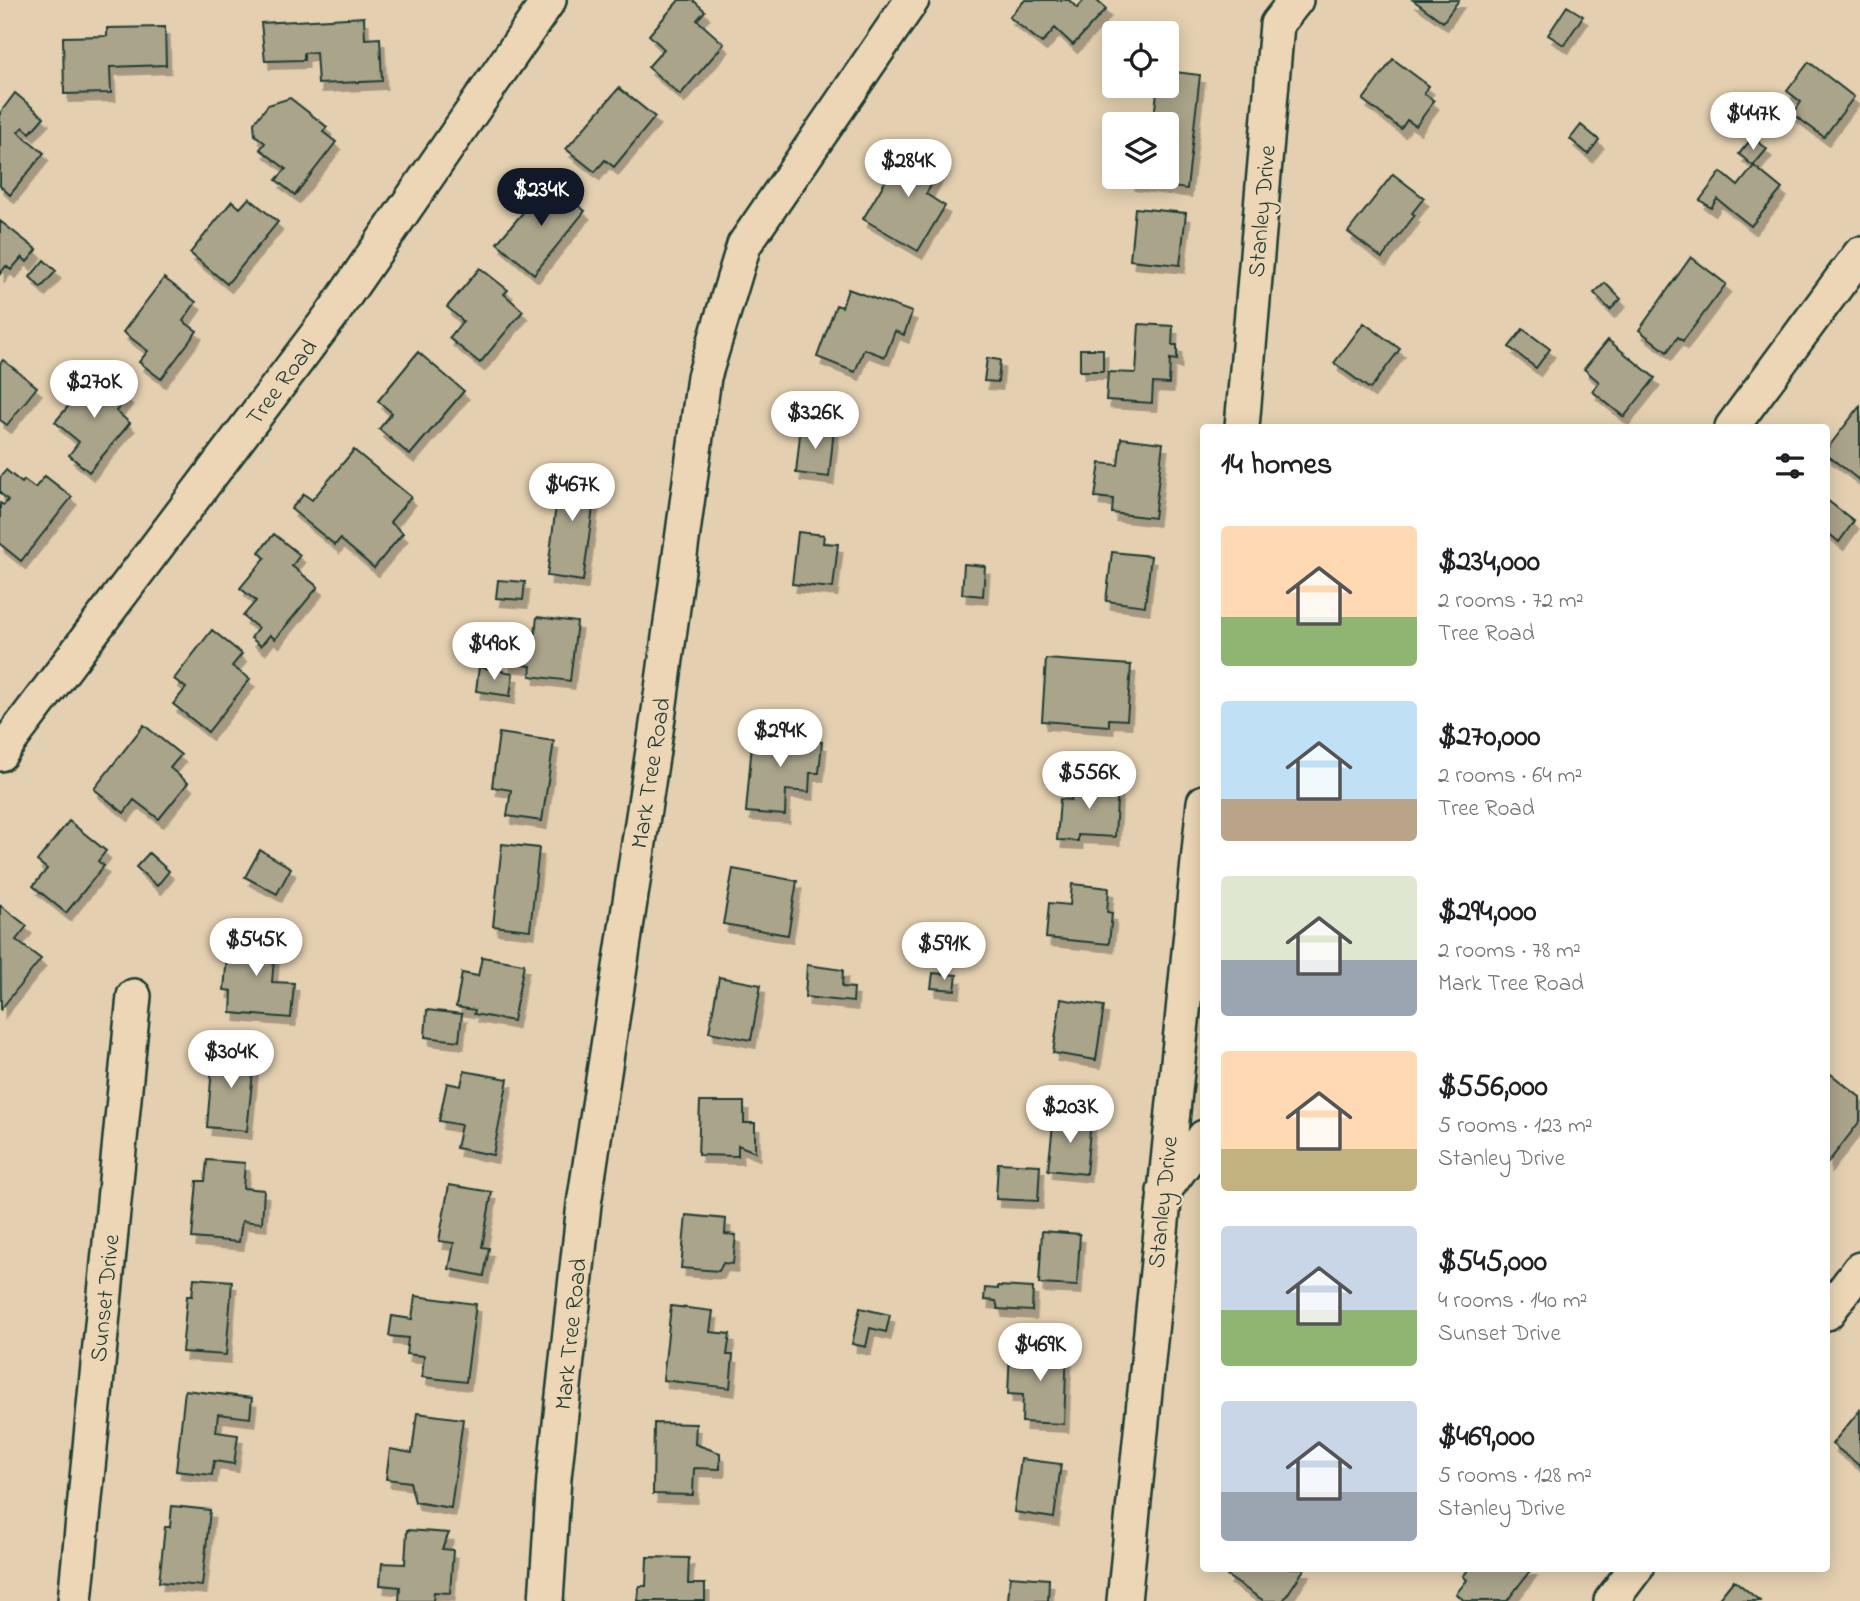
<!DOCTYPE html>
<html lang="en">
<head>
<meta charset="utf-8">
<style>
	body { margin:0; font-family:"Indie Flower",sans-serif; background:#f6f6f6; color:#202124; height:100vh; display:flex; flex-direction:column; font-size:26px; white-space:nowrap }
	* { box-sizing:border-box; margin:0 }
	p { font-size:23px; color:#757577 }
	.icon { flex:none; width:38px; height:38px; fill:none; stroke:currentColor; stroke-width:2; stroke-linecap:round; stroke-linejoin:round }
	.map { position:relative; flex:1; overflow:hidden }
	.side { position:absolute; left:1200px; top:424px; width:630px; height:1148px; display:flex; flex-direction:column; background:#fff; border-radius:7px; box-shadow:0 4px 18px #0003 }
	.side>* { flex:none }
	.buttons { position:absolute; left:1102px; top:21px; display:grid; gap:14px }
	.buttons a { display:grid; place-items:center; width:77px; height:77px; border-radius:7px; background:#fff; box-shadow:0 4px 18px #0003; font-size:35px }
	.price { position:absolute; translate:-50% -60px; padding:0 16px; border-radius:24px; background:#fff; color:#222; font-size:23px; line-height:46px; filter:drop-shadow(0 2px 4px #0008) }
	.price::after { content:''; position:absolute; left:50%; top:42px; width:21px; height:16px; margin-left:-10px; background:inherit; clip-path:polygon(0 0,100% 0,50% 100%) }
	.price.on { background:#111827; color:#fff }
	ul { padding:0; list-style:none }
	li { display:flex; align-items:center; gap:21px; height:175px; padding:0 21px }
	li span { display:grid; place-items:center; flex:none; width:196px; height:140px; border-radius:7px; color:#555 }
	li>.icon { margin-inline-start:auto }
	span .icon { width:84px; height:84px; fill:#fffc; stroke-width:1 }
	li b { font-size:30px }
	h2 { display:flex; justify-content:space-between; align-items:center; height:84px; padding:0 21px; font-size:30px }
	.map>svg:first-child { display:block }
	.building { fill:#aaa48b; stroke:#1f3d34; stroke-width:2; filter:url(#shadow) }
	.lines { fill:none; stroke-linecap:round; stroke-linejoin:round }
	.minor-casing { stroke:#1f3d34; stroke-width:38 }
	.minor { stroke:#ecd6b5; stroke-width:33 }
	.labels { text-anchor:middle; stroke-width:5; stroke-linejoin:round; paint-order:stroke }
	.street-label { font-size:24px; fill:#1f3d34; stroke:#ecd6b5 }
</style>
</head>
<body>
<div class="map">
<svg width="1860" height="1601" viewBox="0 0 1860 1601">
	<defs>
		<filter id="shadow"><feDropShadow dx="4.5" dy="8" stdDeviation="0" flood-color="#0004"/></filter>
	</defs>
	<rect width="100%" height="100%" fill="#e4d0b0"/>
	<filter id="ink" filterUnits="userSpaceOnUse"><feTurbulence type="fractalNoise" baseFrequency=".0143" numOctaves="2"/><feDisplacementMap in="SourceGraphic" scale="14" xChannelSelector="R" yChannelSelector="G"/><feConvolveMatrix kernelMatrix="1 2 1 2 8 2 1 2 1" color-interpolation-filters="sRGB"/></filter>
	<g filter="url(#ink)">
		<path class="building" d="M679,0H693L705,11L697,20L724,44L680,95L648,67L664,49L649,35Z
			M1025,0H1069L1077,8L1084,0H1096L1106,9L1073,45L1055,28L1042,43L1009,17Z
			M1413,0H1459L1443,22Z
			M1567,6L1583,16L1564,45L1548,35Z
			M364,17L365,39L380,38L382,81L318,84L316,52L304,53V60L265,61L261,23Z
			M165,27L166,65L110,67L111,93L64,94L63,37L107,36V28Z
			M1393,59L1429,86L1424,93L1434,101L1416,126L1407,120L1401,129L1363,100Z
			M1809,62L1854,97L1824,137L1793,114L1801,102L1787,91Z
			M1167,71L1200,75L1187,189L1131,182V177H1167V124H1153L1157,93H1161L1162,86H1167Z
			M619,88L655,117L614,167L605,160L595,172L566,149Z
			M15,93L44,117L30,133L23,127L18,132L44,153L10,195L0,186V113Z
			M290,98L327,127L323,132L336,142L295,195L276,180L286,169L260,149L265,143L255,135L254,123L268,105Z
			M1581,125L1599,140L1588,154L1570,139Z
			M1753,137L1767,149L1753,166L1739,154Z
			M908,143L944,164L926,194L945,206L918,251L863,219Z
			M1754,166L1782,189L1751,226L1717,199L1711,208L1700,200L1721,172L1738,186Z
			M1393,174L1424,198L1412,213L1415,215L1382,258L1348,232Z
			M549,182L585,211L534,274L497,243Z
			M249,198L278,222L227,284L190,253L232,201L240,208Z
			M1135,208L1186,213L1180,265L1130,260Z
			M0,221L37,250L27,262L22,257L11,270L6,266L0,274Z
			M1691,257L1726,284L1683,341L1678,337L1667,352L1639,330Z
			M44,260L56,271L41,288L30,277Z
			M480,268L508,290L504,294L523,311L480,363L449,338L463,321L447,307Z
			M164,278L196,302L183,321L197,331L161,379L139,362L148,351L123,332Z
			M1605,283L1621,299L1610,310L1594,293Z
			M848,289L912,312L904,335L895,331L885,357L864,349L855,372L817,357L836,305L842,307Z
			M1364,323L1400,349L1370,389L1334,363Z
			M1139,324L1173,326L1172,345H1177V360L1170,359L1169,384L1153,383L1152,403L1106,400L1108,372L1136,373Z
			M1523,329L1550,349L1536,368L1509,347Z
			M1608,340L1655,378L1624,417L1592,391L1599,382L1584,369Z
			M1080,349H1103V371H1080Z
			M418,352L464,391L410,455L379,429L392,413L378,401Z
			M987,358L1000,360L998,382L984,381Z
			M3,360L37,387L7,425L0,420V364Z
			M98,371L128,397L116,411L130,423L89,472L69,455L79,442L55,422Z
			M1860,406V479L1859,480L1827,455V449Z
			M801,425L834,429L829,477L796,473Z
			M1121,438L1163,443L1154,518L1112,513L1113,499L1095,497L1100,463L1118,465Z
			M354,450L411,497L390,522L403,533L374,568L340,539L335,545L291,509L304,494L312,500Z
			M561,466L598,471L583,581L547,576Z
			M6,470L22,483L24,480L35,488L45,476L72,497L21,561L0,544V503L4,505L8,500L0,493V478Z
			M1827,500L1854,521L1839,542L1827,532Z
			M798,532L824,535L823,543L838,544L833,588L792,584Z
			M274,534L300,555L292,566L318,587L275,639L270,635L261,646L251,638L258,628L243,616L256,601L240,588L265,558L259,552Z
			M1112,552L1151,556L1145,606L1106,601Z
			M964,564L985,566L983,596L962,594Z
			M498,580L525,582L523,600L496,598Z
			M537,617L577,622L570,681L530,676L531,666L506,663L509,631L535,634Z
			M212,630L242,654L232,666L250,679L208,732L173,704L186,688L174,679Z
			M1046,659L1131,665L1127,720L1109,719V726L1042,721Z
			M479,667L513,673L510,696L476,691Z
			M144,725L181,755L170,768L188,783L159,819L134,800L124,813L94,789Z
			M794,729L813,731L812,741L822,742L819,773H810L809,792L786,790L785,815L746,812L753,732L794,735Z
			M499,733L554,741L542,821L507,816L511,790L492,787Z
			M1073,780L1118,783L1115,837L1078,835V841L1057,840L1060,799L1071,800Z
			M69,821L106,851L98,861L104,866L66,913L33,886L47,869L37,861Z
			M502,844L539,848L530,930L493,926Z
			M260,850L291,868L277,894L245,877Z
			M149,853L169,871L157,886L136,867Z
			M733,869L797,881L788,935L723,924Z
			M1072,884L1109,888L1107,912L1112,913L1109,944L1046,938L1049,903L1070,905Z
			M0,905L27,926L16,940L41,959L1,1009Z
			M229,933L276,937L272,982L294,983L291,1018L231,1013L232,991L224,990Z
			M482,957L524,964L513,1021L474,1014L475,1010L456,1007L462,973L478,976Z
			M807,965L843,970L842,987L854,988L853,1002L805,997Z
			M933,973L957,975L955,990L931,988Z
			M719,977L761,985L751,1040L709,1032Z
			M1061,999L1104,1006L1096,1060L1053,1053Z
			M427,1010L462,1014L459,1041L425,1037Z
			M219,1049L255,1052L247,1131L207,1127L212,1068H217Z
			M464,1071L508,1079L493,1155L456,1148L461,1125L439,1121L447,1083L461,1086Z
			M1827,1071L1860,1097V1121L1827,1164Z
			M700,1102H744V1123H755V1152L738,1145V1156L698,1155Z
			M1054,1116L1091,1120L1086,1174L1048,1170Z
			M207,1160L245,1163L243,1188L264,1190L262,1223L242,1221L239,1242L192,1238L197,1181H205Z
			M998,1163L1040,1165L1038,1201L996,1199Z
			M449,1185L492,1192L482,1247L489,1248L484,1276L449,1269L454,1243L439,1241Z
			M686,1215L726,1219L725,1234L736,1235L733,1264L723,1263L719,1271L681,1268Z
			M1042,1231L1080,1234L1077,1286L1039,1284Z
			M194,1278L232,1281L226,1355L182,1352L187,1296H192Z
			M998,1286L1033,1288L1032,1311L998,1309L996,1301L984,1300L985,1288L998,1289Z
			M415,1296L476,1304L466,1382L422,1377L424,1356L406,1354L408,1338L389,1336L392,1316L412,1319Z
			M671,1306L713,1311L710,1332L730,1334L727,1355H733L730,1388L663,1380Z
			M860,1308L890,1315L886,1332L870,1328L866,1347L852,1344Z
			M1028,1345L1067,1347L1064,1424L1022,1422L1023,1395L1008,1394L1010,1350L1027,1351Z
			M185,1390L252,1398L250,1418L218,1414L216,1432L238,1435L234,1464L214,1461L212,1475L176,1471Z
			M1860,1410V1466L1832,1444Z
			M417,1413L463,1419L451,1508L415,1502L410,1482L386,1479L390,1449L412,1453Z
			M654,1423L696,1424L695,1444L720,1453V1469L694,1468L693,1495L653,1494Z
			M1021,1459L1061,1464L1054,1518L1014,1512Z
			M172,1506L210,1510L202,1586L159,1582L165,1527H170Z
			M407,1530L449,1533L442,1549L453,1550L450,1593L434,1592L433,1601H399L400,1587L380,1585L382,1563L405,1564Z
			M647,1557L689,1558L688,1584H705V1601H638L639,1586H646Z
			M1232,1568H1305L1283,1601H1264L1227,1576Z
			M1470,1568H1532L1507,1601H1465L1456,1594L1467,1580L1463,1576Z
			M1010,1576L1049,1579L1048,1601H1008Z
			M1734,1580L1760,1601H1717Z"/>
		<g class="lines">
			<defs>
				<path id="minor" d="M1242,427L1277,24L1296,0
					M1732,427L1860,254
					M0,754L333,313L549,0
					M1164,1191L1204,1137
					M1827,1313L1860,1269
					M75,1601L134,996
					M546,1601L554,1478L584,1204L659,711L704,377L744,245L912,0
					M1124,1601L1204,802
					M1611,1601L1636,1568"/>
			</defs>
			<use href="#minor" class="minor-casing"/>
			<use href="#minor" class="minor"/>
		</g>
	</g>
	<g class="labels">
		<g class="street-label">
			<text transform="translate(1261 211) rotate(-85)" y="8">Stanley Drive</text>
			<text transform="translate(281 382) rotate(-53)" y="8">Tree Road</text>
			<text transform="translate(650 773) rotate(-81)" y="8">Mark Tree Road</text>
			<text transform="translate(1162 1202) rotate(-84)" y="8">Stanley Drive</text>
			<text transform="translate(104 1298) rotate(-84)" y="8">Sunset Drive</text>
			<text transform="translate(570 1334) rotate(-84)" y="8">Mark Tree Road</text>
		</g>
	</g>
</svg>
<div class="buttons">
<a><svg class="icon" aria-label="locate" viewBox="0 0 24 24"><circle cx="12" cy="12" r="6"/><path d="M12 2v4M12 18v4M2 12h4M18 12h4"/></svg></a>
<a><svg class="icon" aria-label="layers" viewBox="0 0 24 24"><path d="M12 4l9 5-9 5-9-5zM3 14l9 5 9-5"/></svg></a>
</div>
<b class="price" style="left:1753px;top:152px">$447K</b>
<b class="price" style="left:908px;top:199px">$284K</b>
<b class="price on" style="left:541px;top:228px">$234K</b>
<b class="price" style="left:94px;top:420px">$270K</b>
<b class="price" style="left:815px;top:451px">$326K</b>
<b class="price" style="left:572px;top:523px">$467K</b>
<b class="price" style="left:494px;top:682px">$490K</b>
<b class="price" style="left:780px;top:769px">$294K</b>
<b class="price" style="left:1089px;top:811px">$556K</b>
<b class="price" style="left:256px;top:978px">$545K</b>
<b class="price" style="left:944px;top:982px">$591K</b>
<b class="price" style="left:231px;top:1090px">$304K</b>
<b class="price" style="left:1070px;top:1145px">$203K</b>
<b class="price" style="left:1040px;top:1383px">$469K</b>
<section class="side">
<h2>14 homes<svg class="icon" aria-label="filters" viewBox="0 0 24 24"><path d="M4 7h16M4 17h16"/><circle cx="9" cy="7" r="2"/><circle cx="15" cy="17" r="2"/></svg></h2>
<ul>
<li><span style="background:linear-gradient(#ffd9b3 65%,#8fb573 0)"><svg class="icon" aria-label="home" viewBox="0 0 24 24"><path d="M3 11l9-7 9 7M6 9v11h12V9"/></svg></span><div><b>$234,000</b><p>2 rooms · 72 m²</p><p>Tree Road</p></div></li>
<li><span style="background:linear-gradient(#bfe0f5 70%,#b9a48a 0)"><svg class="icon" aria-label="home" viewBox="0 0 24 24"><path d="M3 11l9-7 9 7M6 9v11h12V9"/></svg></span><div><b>$270,000</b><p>2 rooms · 64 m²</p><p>Tree Road</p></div></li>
<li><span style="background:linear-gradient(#dfe7d0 60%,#9aa5b1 0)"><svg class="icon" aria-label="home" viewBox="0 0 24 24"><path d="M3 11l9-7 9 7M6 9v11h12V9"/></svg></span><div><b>$294,000</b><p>2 rooms · 78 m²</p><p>Mark Tree Road</p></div></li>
<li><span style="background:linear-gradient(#ffd9b3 70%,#c2b280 0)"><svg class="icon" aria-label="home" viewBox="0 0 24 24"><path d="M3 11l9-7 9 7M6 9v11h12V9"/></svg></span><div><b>$556,000</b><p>5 rooms · 123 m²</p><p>Stanley Drive</p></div></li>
<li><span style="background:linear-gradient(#c9d6e8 60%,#8fb573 0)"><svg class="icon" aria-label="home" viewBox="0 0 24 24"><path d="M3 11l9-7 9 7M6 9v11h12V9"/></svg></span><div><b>$545,000</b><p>4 rooms · 140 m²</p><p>Sunset Drive</p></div></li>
<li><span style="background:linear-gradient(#c9d6e8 65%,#9aa5b1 0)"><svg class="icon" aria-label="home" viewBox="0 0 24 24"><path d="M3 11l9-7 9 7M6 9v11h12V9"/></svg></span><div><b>$469,000</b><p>5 rooms · 128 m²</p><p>Stanley Drive</p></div></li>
</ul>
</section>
</div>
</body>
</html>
